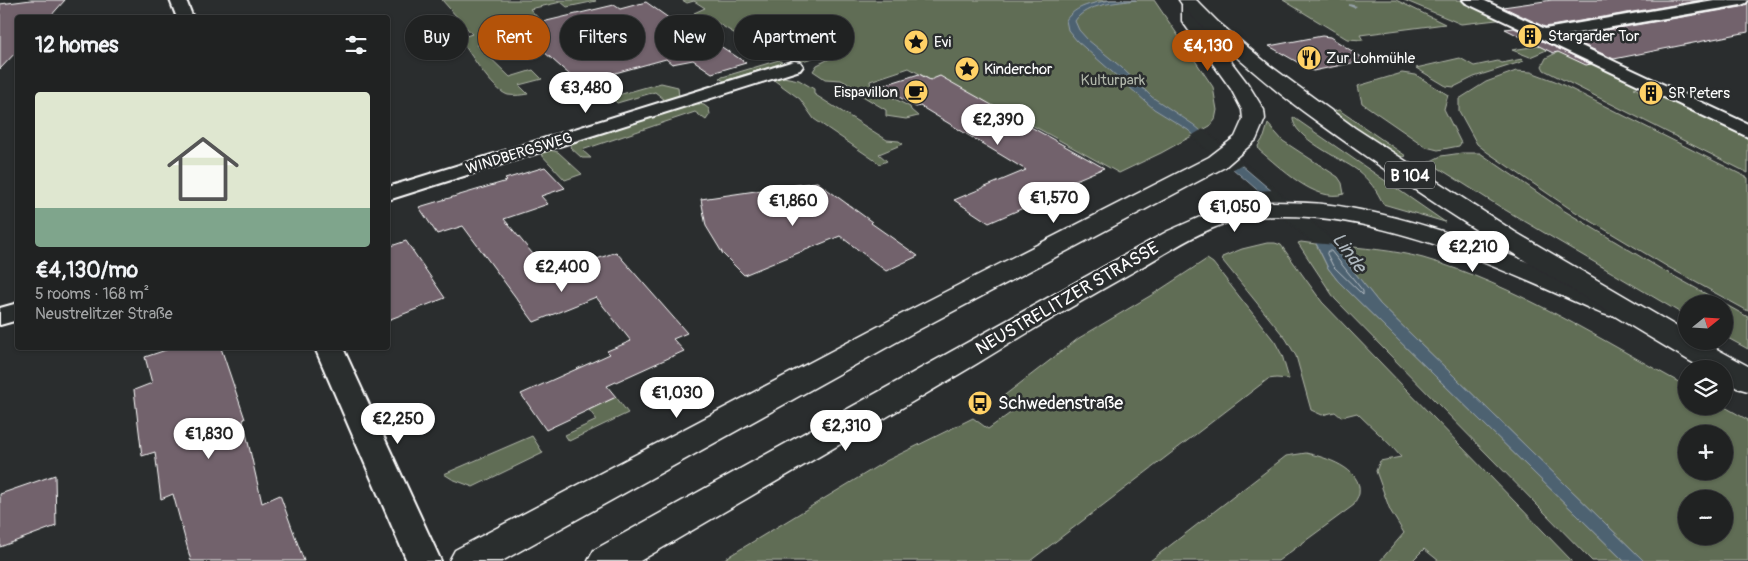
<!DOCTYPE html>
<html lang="en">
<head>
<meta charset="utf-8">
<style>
	body { margin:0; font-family:Pangolin,sans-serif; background:#2d2f2f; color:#f1f3f6; height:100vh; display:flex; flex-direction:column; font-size:19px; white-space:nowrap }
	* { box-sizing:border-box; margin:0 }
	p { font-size:16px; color:#a2a4a5 }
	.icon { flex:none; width:28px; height:28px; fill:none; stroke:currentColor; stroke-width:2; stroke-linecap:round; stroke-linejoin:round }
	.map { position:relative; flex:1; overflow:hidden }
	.sheet { position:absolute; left:15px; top:15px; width:375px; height:335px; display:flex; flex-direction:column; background:#202222; border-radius:5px; box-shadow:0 1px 4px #0004,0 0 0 1px #3d3f40 }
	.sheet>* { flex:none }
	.top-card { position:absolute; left:405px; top:15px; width:475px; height:45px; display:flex; gap:10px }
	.needle { width:32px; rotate:72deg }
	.controls { position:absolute; left:1678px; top:295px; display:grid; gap:10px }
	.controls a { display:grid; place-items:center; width:55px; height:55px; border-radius:50%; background:#202222; box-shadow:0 1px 4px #0004,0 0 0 1px #3d3f40; font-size:25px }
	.price { position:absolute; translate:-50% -42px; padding:0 11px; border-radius:18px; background:#fff; color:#222; font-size:16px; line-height:32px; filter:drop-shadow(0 1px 2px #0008) }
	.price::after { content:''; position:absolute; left:50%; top:30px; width:15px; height:11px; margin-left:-8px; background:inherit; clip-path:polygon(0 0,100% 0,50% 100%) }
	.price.active { background:#b45309; color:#fff }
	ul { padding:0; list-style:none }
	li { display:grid; align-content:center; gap:10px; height:265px; padding:0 20px }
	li+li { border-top:1px solid #3d3f40 }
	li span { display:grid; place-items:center; height:155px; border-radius:5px; color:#555 }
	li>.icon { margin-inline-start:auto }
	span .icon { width:90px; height:90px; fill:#fffc; stroke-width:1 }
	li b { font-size:21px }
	h2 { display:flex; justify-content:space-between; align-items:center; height:60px; padding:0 20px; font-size:21px }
	.tag { padding:0 18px; border-radius:22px; background:#202222; box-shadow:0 1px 4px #0004,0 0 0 1px #3d3f40; font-size:18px; line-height:45px }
	.tag.active { background:#b45309; color:#fff }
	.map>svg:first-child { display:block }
	.green { fill:#616d54; stroke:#b0b6aa; fill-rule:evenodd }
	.water { fill:#4e6271; stroke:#95a1aa }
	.pier { fill:#2a2d2e; fill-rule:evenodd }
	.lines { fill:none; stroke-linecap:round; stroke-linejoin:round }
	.shore { stroke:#b8c0c6; stroke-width:1 }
	.stream { fill:#95a1aa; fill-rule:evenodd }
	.building { fill:#72626c; stroke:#fff }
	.minor-casing { stroke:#fff; stroke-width:4 }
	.secondary-casing { stroke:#fff; stroke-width:3 }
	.primary-casing { stroke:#fff; stroke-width:3 }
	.minor { fill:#2a2d2e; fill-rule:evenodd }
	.secondary { fill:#2a2d2e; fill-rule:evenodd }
	.primary { fill:#2a2d2e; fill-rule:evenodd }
	.labels { text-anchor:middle; stroke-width:5; stroke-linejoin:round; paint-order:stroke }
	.far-poi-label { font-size:15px; fill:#fff; stroke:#2a2d2e; text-anchor:start }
	.far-park-label { font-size:15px; fill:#b0b6aa; stroke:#2a2d2e }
	.far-street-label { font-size:15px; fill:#fff; stroke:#2a2d2e }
	.shield { fill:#2a2d2e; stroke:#bfc0c0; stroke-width:1 }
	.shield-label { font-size:16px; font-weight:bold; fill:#fff }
	.street-label { font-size:18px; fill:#fff; stroke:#2a2d2e }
	.poi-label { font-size:18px; fill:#fff; stroke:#2a2d2e; text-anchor:start }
	.water-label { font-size:19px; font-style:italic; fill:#afb8bf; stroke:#2a2d2e }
</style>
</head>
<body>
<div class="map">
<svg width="1748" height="561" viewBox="0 0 1748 561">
	<rect width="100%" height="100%" fill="#2a2d2e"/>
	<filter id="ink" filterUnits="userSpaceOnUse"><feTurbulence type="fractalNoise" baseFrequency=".02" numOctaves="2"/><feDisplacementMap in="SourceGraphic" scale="10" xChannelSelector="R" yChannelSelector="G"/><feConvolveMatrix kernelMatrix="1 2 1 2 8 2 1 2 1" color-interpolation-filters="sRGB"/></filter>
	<g filter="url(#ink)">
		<path class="green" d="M442,0H595L596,1L567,7L561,2L530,9L538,18L493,29L501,37L477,45L510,77L533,70L542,79L519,85L528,94C522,95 515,96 508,95C492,90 469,52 460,38L472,34Z
			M682,0H1154L1213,87L1217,110L1215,120L1210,126L1161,153L1119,173L1008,112L995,116L909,68L870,81L871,86L910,107L911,110L918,116L906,119L886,116V110L851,89L854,87L841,80L825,79L813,71L817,65L829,59L822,55L796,63L752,36L737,35L711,19H701L694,13L705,8L694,1L687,3Z
			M1283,0H1396L1445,24L1360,35L1363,40L1347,39Z
			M1404,0H1464L1506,19L1461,24Z
			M1557,43L1556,46L1530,57L1512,50Z
			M1564,49L1643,86L1634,88L1657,99L1667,97L1748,135V173L1544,70L1542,66L1546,58Z
			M1460,58L1474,66L1498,61L1502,63L1522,59L1524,61L1474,77L1454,87L1446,86L1416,68Z
			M779,60L783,63L724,81L719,78Z
			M1516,71L1531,72L1555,81L1748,178V311L1668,267L1569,208L1487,152L1477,144L1459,111V99L1486,82Z
			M1402,73L1416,75L1448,95L1444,109L1461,143L1459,146L1438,150L1426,147L1362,103L1358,86Z
			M778,76L799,80L814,89V94L887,140L899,141L903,144L879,154L887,161L880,164L814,119L800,99L771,78Z
			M661,83L678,87L679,98L665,100L655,92L617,103L611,97Z
			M694,103L704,105L709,109L710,114L706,120L695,112L582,150L591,158H582L570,147L573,142Z
			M1339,110L1406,156L1399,158L1330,112Z
			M1293,117L1445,222L1383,204C1377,190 1369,180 1357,170C1342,159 1291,137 1293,117Z
			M1268,124L1283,141L1338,177L1342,183L1344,194C1315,203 1280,167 1259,150L1258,146L1264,137Z
			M545,149L558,152L582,174L565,180L538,151Z
			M1462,153H1480L1563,210L1661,269L1748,317V349L1724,336V304H1686V316L1502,208L1429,162L1441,156Z
			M1301,242L1316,244L1328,268L1338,281L1624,561H1592L1335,299L1298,243Z
			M1267,243H1275L1281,245L1322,302L1572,561H1439L1424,549L1412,561H1380L1404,533L1390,510L1376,471L1380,461L1401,457C1388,441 1372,428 1357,413L1341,417L1335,412L1322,415L1311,410L1296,356L1286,339L1223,261L1222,257L1242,249Z
			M1332,245C1363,248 1393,250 1423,258C1516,285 1601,340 1686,386V406H1723L1748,420V561H1644L1380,304ZM1686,434H1724V471H1686ZM1686,499H1724V536H1686Z
			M1207,259L1213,263L1275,342L1282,355L1289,379L1276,378L1268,379L1030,561H721L886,461L973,418L988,429L1016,409L1001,398L1079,338L1155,293Z
			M616,397L628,413L569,441L565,435L597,420L589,410Z
			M532,436L543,453L473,487L452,479L444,474Z
			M1306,453C1324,457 1363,468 1359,494C1358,497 1355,501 1354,505L1278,561H1150L1286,456Z"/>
		<path class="water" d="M1111,0H1136C1118,3 1086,3 1075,21L1079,30L1088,40L1121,67L1152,97L1194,125L1327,238L1380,304L1644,561H1624L1338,281L1328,268L1314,239L1188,130L1154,109L1077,41L1068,30L1066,20C1076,5 1094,3 1111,0Z"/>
		<path class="pier" d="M1203,129L1268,183L1328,236L1336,245L1313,243L1191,136ZM1242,164L1273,190L1255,191L1232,170Z"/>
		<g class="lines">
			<path class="shore" d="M1328,251H1331L1363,291V295L1333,266L1327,254Z"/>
			<path class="stream" d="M1349,4L1357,6L1354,8L1349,6Z"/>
		</g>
		<path class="building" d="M31,0H65L49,18H18V50L0,69V4Z
			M1552,0H1703L1545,27L1503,7Z
			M646,2L680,26L687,24L746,63L712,73L693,60L672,64L666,59L579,83L517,28L614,5L620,9Z
			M1748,3V32L1614,59L1566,37L1741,7Z
			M1514,28L1591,64L1586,65L1558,52L1553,53L1505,29Z
			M1322,36L1330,37L1366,60L1313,71L1269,46Z
			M919,74L930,80L940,76L1104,168L1031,199L1037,202L989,223L954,200L1026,170L920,106L916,107L881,86Z
			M545,167L565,188L541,196L548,204L504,219L551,276L616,252L687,333L673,339L684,351L607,386L616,397L546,430L521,394L610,354L607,351L631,341L596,297L534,322L463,226L437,234L419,207L507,181L505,179Z
			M817,182L872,222L871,223L918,256L886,271L840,236L744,275L723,254L706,226L701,199Z
			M406,241L445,298L388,320V247Z
			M172,348H221L245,419L243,420L262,503L280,495L304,561H191L173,494L161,499L155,452L142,456L134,390L152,383L145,357Z
			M55,475L56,526L0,547V494Z"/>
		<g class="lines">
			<defs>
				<path id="minor" d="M170,0H186L193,18H177Z
					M1463,0H1483L1545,29L1714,0H1748L1746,3L1741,5L1560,36L1748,124V137L1466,3Z
					M794,61L800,62L803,66L800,70L388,200V187Z
					M18,303V320L0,325V308Z
					M315,348H343L441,561H407Z"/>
				<path id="secondary" d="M1191,0L1197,1L1200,5V21L1248,84L1264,110L1265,119L1256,140L1225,167L920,329L502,561H449L455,550L900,315L1209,157L1235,137L1243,119L1242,110L1231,89L1182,21V5L1185,1Z
					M1259,202C1290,202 1320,202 1350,208C1445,225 1532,263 1620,301L1624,307L1620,313L1610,316L1600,313C1496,267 1374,207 1257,217C1214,220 1177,247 1140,268C1085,299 1031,330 978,363C866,430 752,495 640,561H588L594,550L1168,231L1216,210Z"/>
				<path id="primary" d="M1179,0H1196L1219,23L1269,65L1355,128L1515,232L1686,332V341H1702L1748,366V391L1737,388L1724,380V369H1704L1688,360C1561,284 1434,207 1315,120C1283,97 1253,72 1224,46C1208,32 1191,18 1179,0Z"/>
			</defs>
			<use href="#minor" class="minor-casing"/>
			<use href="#secondary" class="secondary-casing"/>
			<use href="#primary" class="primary-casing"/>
			<use href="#minor" class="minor"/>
			<use href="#secondary" class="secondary"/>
			<use href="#primary" class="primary"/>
		</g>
	</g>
	<defs>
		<symbol id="building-disc" viewBox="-11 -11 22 22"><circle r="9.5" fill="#ffd166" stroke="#2a2d2e"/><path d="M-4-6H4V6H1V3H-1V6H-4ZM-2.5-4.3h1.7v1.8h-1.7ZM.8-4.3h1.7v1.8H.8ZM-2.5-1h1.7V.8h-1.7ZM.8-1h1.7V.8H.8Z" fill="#111"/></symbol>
		<symbol id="sight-disc" viewBox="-11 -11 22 22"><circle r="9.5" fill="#ffd166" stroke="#2a2d2e"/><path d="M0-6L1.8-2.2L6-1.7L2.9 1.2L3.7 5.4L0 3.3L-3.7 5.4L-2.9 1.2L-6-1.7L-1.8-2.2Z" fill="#111"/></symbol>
		<symbol id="restaurant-disc" viewBox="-11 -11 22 22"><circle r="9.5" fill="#ffd166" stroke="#2a2d2e"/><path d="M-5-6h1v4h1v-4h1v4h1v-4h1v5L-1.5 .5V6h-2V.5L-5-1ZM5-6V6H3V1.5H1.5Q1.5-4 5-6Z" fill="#111"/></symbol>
		<symbol id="cafe-disc" viewBox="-11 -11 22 22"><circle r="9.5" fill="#ffd166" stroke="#2a2d2e"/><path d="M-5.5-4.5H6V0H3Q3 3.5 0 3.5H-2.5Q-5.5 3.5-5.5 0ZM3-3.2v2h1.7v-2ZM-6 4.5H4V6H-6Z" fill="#111"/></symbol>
		<symbol id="bus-disc" viewBox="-11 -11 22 22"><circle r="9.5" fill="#ffd166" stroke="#2a2d2e"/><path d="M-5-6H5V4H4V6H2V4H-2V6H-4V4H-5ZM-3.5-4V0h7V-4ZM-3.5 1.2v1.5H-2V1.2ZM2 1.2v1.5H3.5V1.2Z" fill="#111"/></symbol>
	</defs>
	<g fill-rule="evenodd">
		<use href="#building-disc" x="1516" y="22" width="28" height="28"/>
		<use href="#sight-disc" x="902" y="28" width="28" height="28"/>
		<use href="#restaurant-disc" x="1295" y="44" width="28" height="28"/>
		<use href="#sight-disc" x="953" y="55" width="28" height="28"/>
		<use href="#cafe-disc" x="902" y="78" width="28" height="28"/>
		<use href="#building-disc" x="1637" y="79" width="28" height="28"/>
		<use href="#bus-disc" x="966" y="389" width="28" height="28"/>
	</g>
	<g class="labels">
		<g class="far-poi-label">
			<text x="1548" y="41">Stargarder Tor</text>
			<text x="934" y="47">Evi</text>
			<text x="1326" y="63">Zur Lohmühle</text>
			<text x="984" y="74">Kinderchor</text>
			<text x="898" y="97" text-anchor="end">Eispavillon</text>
			<text x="1668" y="98">SR Peters</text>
		</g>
		<g class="far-park-label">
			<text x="1113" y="85">Kulturpark</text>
		</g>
		<g class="far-street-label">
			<text transform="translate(519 153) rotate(-17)" y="5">WINDBERGSWEG</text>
		</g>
		<rect class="shield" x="1385" y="161.5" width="50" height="27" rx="4"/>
		<g class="shield-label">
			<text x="1410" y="181">B 104</text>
		</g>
		<g class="street-label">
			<text transform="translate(1067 298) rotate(-30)" y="6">NEUSTRELITZER STRASSE</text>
		</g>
		<g class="poi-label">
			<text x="998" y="409">Schwedenstraße</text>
		</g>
		<g class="water-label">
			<text transform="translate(1350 252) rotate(54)" y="7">Linde</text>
		</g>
	</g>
</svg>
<div class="controls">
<a><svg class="needle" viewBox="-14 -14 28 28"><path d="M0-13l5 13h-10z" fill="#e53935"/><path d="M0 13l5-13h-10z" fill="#a2a4a5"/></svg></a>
<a><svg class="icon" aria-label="layers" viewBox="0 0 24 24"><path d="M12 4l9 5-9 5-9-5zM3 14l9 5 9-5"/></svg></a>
<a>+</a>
<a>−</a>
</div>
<b class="price active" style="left:1208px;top:72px">€4,130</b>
<b class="price" style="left:586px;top:114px">€3,480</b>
<b class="price" style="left:998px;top:146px">€2,390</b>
<b class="price" style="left:1054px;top:224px">€1,570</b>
<b class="price" style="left:793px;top:227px">€1,860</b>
<b class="price" style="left:1235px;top:233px">€1,050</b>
<b class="price" style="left:1473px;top:273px">€2,210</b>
<b class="price" style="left:562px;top:293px">€2,400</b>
<b class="price" style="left:677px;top:419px">€1,030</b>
<b class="price" style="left:398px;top:445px">€2,250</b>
<b class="price" style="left:846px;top:452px">€2,310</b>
<b class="price" style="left:209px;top:460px">€1,830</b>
<div class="top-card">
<a class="tag">Buy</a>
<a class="tag active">Rent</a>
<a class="tag">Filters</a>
<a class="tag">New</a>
<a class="tag">Apartment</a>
</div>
<section class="sheet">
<h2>12 homes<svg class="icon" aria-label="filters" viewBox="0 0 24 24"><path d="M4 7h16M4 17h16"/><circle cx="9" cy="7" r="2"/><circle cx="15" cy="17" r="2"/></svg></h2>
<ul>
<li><span style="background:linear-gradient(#dfe7d0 75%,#7fa58c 0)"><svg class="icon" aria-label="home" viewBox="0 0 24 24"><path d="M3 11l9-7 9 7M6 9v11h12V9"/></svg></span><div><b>€4,130/mo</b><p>5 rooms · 168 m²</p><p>Neustrelitzer Straße</p></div></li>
</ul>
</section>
</div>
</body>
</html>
